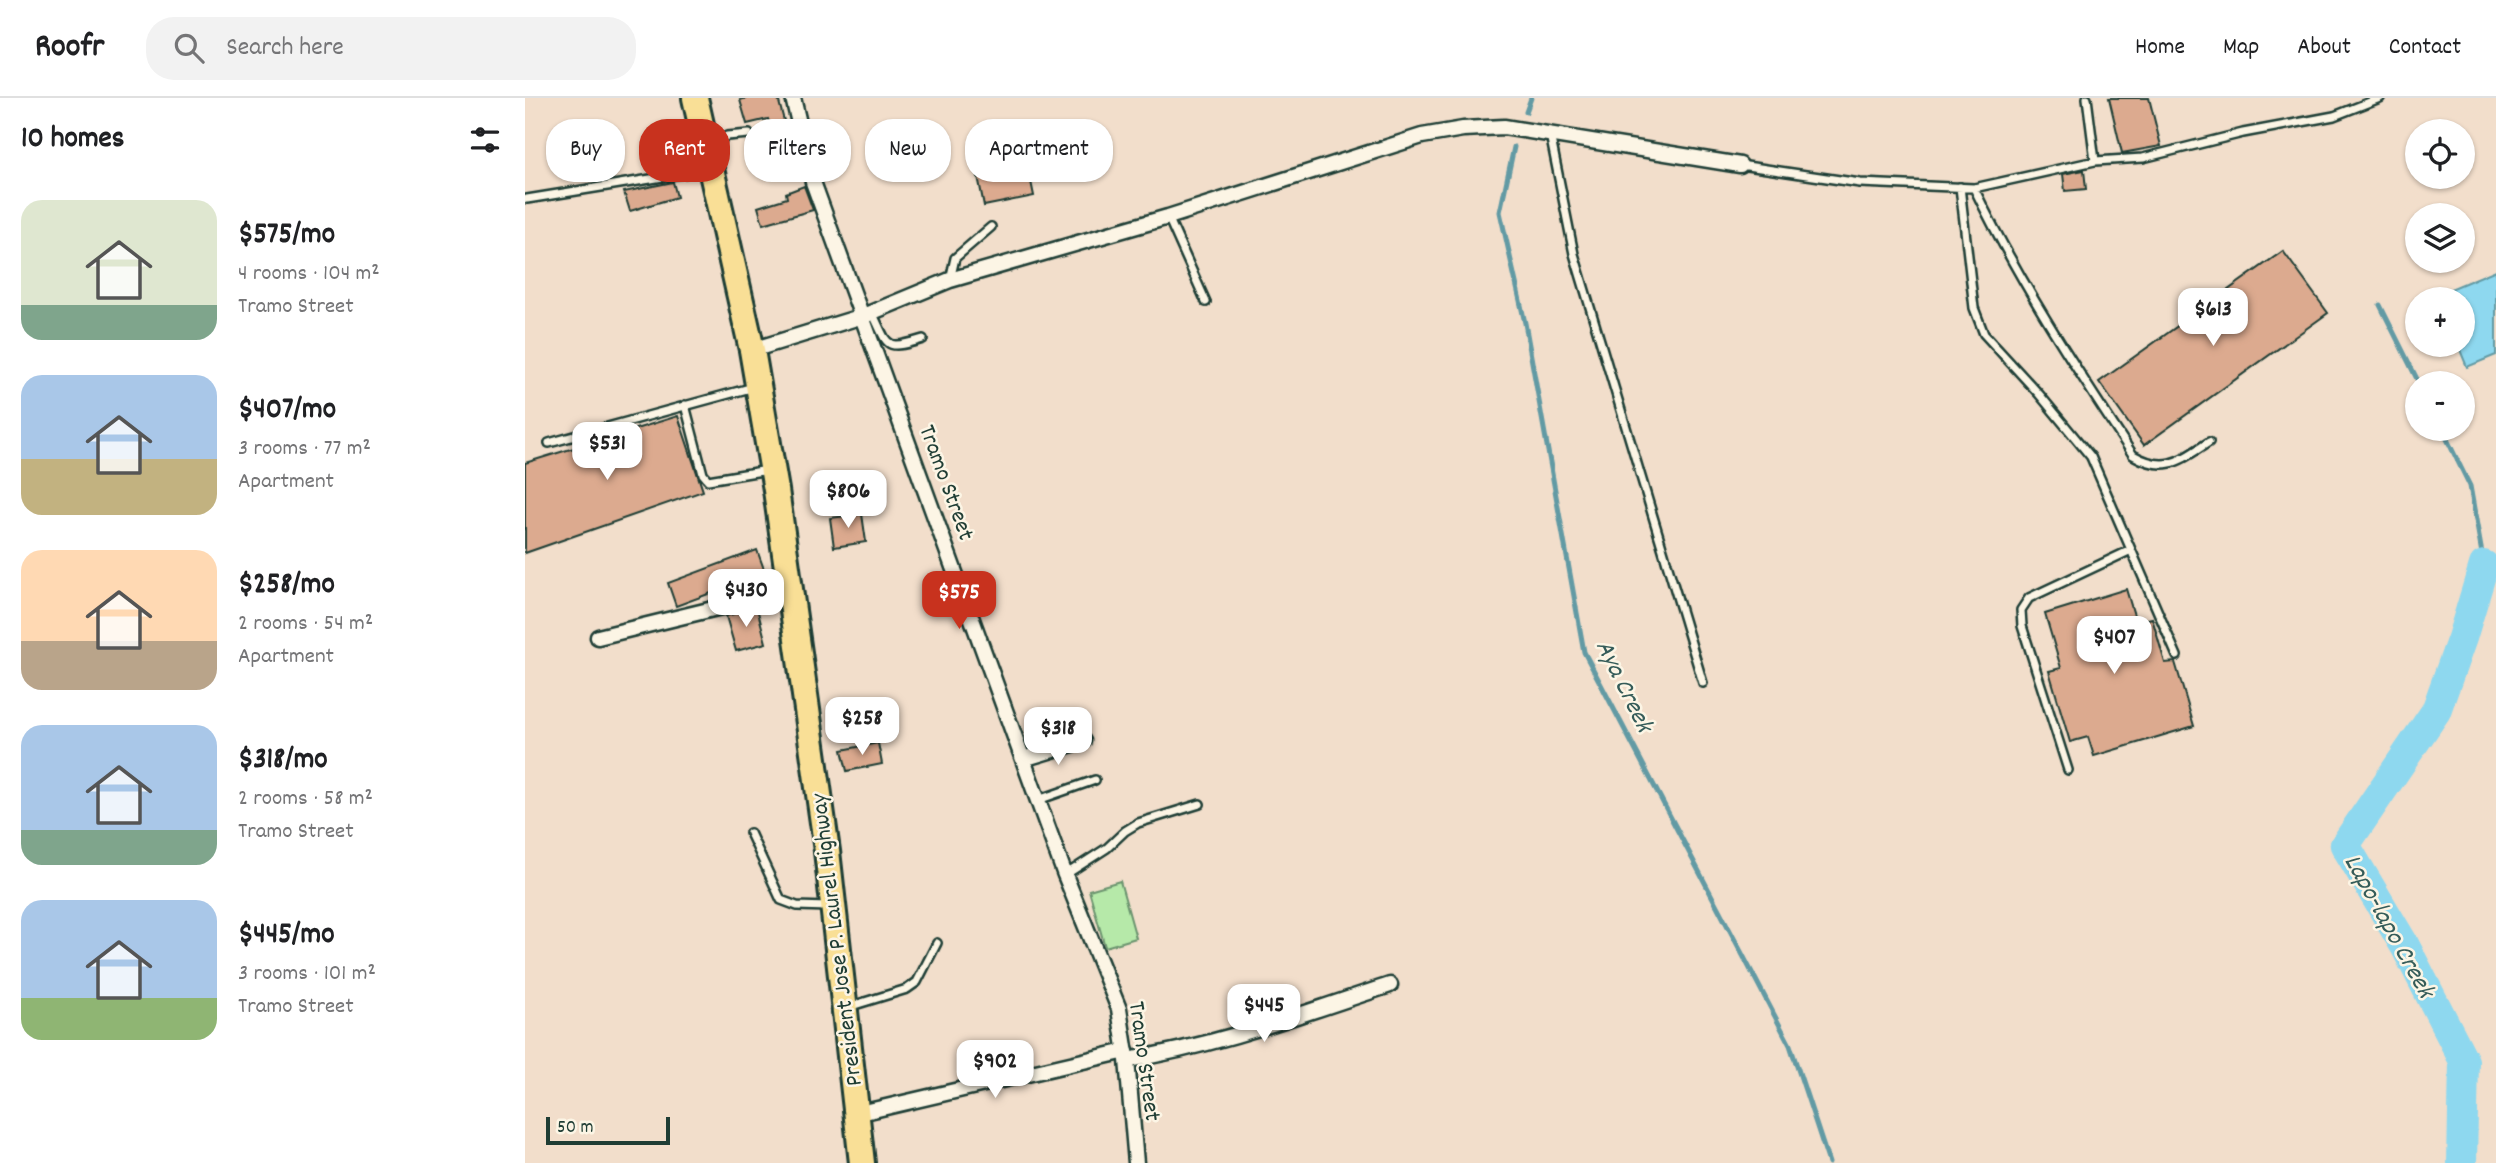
<!DOCTYPE html>
<html lang="en">
<head>
<meta charset="utf-8">
<style>
	body { margin:0; font-family:Dekko,sans-serif; background:#f2f2f2; color:#202124; height:100vh; display:flex; flex-direction:column; font-size:26px; white-space:nowrap }
	* { box-sizing:border-box; margin:0 }
	p { font-size:23px; color:#757577 }
	.icon { flex:none; width:38px; height:38px; fill:none; stroke:currentColor; stroke-width:2; stroke-linecap:round; stroke-linejoin:round }
	.map { position:relative; flex:1; overflow:hidden }
	.panel { display:flex; flex-direction:column; background:#fff; width:525px }
	.panel>* { flex:none }
	.banner { position:absolute; left:21px; top:21px; width:665px; height:63px; display:flex; gap:14px }
	.tools { position:absolute; left:1880px; top:21px; display:grid; gap:14px }
	.tools a { display:grid; place-items:center; width:70px; height:70px; border-radius:50%; background:#fff; box-shadow:0 2px 5px #0004; font-size:35px }
	.scale { position:absolute; left:21px; bottom:18px; width:124px; box-sizing:border-box; padding-left:7px; border:4px solid #1f3d34; border-top:0; font-size:19px; line-height:24px; white-space:nowrap; color:#1f3d34; -webkit-text-stroke:5px #fcf5e5; paint-order:stroke }
	.price { position:absolute; translate:-50% -60px; padding:0 16px; border-radius:14px; background:#fff; color:#222; font-size:23px; line-height:46px; filter:drop-shadow(0 2px 4px #0008) }
	.price::after { content:''; position:absolute; left:50%; top:42px; width:21px; height:16px; margin-left:-10px; background:inherit; clip-path:polygon(0 0,100% 0,50% 100%) }
	.price.on { background:#c8321e; color:#fff }
	ul { padding:0; list-style:none }
	li { display:flex; align-items:center; gap:21px; height:175px; padding:0 21px }
	li span { display:grid; place-items:center; flex:none; width:196px; height:140px; border-radius:21px; color:#555 }
	li>.icon { margin-inline-start:auto }
	span .icon { width:84px; height:84px; fill:#fffc; stroke-width:1 }
	li b { font-size:30px }
	h2 { display:flex; justify-content:space-between; align-items:center; height:84px; padding:0 21px; font-size:30px }
	.chip { padding:0 24px; border-radius:28px; background:#fff; box-shadow:0 2px 5px #0004; font-size:24px; line-height:63px }
	.chip.on { background:#c8321e; color:#fff }
	header { display:flex; align-items:center; gap:42px; box-sizing:border-box; height:98px; padding:0 35px; background:#fff; border-bottom:2px solid #e0e0e0 }
	header strong { font-size:33px }
	nav { display:flex; gap:38px; margin-inline-start:auto; font-size:24px }
	.search { width:490px; height:63px; background:#f2f2f2; display:flex; align-items:center; gap:18px; box-sizing:border-box; padding:0 24px; border-radius:28px; color:#757577; font-size:26px }
	main { display:flex; flex:1; min-height:0 }
	.map>svg:first-child { display:block }
	.green { fill:#b6e9a9; stroke:#6a936e; stroke-width:2 }
	.water { fill:#8ed8ef; stroke:#629aa4; stroke-width:2 }
	.lines { fill:none; stroke-linecap:round; stroke-linejoin:round }
	.stream { stroke:#629aa4; stroke-width:5 }
	.river { stroke:#8ed8ef; stroke-width:30 }
	.building { fill:#dcaa8f; stroke:#1f3d34; stroke-width:2 }
	.lane-casing { stroke:#1f3d34; stroke-width:12 }
	.street-casing { stroke:#1f3d34; stroke-width:19 }
	.highway-casing { stroke:#1f3d34; stroke-width:30 }
	.lane { stroke:#fcf5e5; stroke-width:7 }
	.street { stroke:#fcf5e5; stroke-width:14 }
	.highway { stroke:#f9df96; stroke-width:24 }
	.labels { text-anchor:middle; stroke-width:5; stroke-linejoin:round; paint-order:stroke }
	.street-label { font-size:24px; fill:#1f3d34; stroke:#fcf5e5 }
	.water-label { font-size:26px; font-style:italic; fill:#355c59; stroke:#fcf5e5 }
</style>
</head>
<body>
<header>
<strong>Roofr</strong>
<div class="search"><svg class="icon" aria-label="search" viewBox="0 0 24 24"><circle cx="10" cy="10" r="6"/><path d="M15 15l6 6"/></svg>Search here</div>
<nav><a>Home</a><a>Map</a><a>About</a><a>Contact</a></nav>
</header>
<main>
<section class="panel">
<h2>10 homes<svg class="icon" aria-label="filters" viewBox="0 0 24 24"><path d="M4 7h16M4 17h16"/><circle cx="9" cy="7" r="2"/><circle cx="15" cy="17" r="2"/></svg></h2>
<ul>
<li><span style="background:linear-gradient(#dfe7d0 75%,#7fa58c 0)"><svg class="icon" aria-label="home" viewBox="0 0 24 24"><path d="M3 11l9-7 9 7M6 9v11h12V9"/></svg></span><div><b>$575/mo</b><p>4 rooms · 104 m²</p><p>Tramo Street</p></div></li>
<li><span style="background:linear-gradient(#a9c7e8 60%,#c2b280 0)"><svg class="icon" aria-label="home" viewBox="0 0 24 24"><path d="M3 11l9-7 9 7M6 9v11h12V9"/></svg></span><div><b>$407/mo</b><p>3 rooms · 77 m²</p><p>Apartment</p></div></li>
<li><span style="background:linear-gradient(#ffd9b3 65%,#b9a48a 0)"><svg class="icon" aria-label="home" viewBox="0 0 24 24"><path d="M3 11l9-7 9 7M6 9v11h12V9"/></svg></span><div><b>$258/mo</b><p>2 rooms · 54 m²</p><p>Apartment</p></div></li>
<li><span style="background:linear-gradient(#a9c7e8 75%,#7fa58c 0)"><svg class="icon" aria-label="home" viewBox="0 0 24 24"><path d="M3 11l9-7 9 7M6 9v11h12V9"/></svg></span><div><b>$318/mo</b><p>2 rooms · 58 m²</p><p>Tramo Street</p></div></li>
<li><span style="background:linear-gradient(#a9c7e8 70%,#8fb573 0)"><svg class="icon" aria-label="home" viewBox="0 0 24 24"><path d="M3 11l9-7 9 7M6 9v11h12V9"/></svg></span><div><b>$445/mo</b><p>3 rooms · 101 m²</p><p>Tramo Street</p></div></li>
</ul>
</section>
<div class="map">
<svg width="1971" height="1065" viewBox="0 0 1971 1065">
	<rect width="100%" height="100%" fill="#f2decb"/>
	<filter id="ink" filterUnits="userSpaceOnUse"><feTurbulence type="fractalNoise" baseFrequency=".0143" numOctaves="2"/><feDisplacementMap in="SourceGraphic" scale="14" xChannelSelector="R" yChannelSelector="G"/><feConvolveMatrix kernelMatrix="1 2 1 2 8 2 1 2 1" color-interpolation-filters="sRGB"/></filter>
	<g filter="url(#ink)">
		<path class="green" d="M595,783L611,840L580,849L564,792Z"/>
		<path class="water" d="M1971,172V257L1942,269L1933,247H1937V201H1913L1911,197Z"/>
		<g class="lines">
			<path class="stream" d="M1001,14L1006,0
				M989,49L975,114L1000,225L1059,554L1265,947L1304,1065
				M1855,207L1894,285
				M1917,331L1945,388L1959,467"/>
			<path class="river" d="M1937,1065L1939,963L1880,848L1820,747L1911,613L1937,540L1959,467"/>
		</g>
		<path class="building" d="M222,0H253L264,42L251,46L243,21L222,26L215,2Z
			M1584,0H1624L1636,48L1597,55Z
			M502,64L509,98L459,108L452,73Z
			M1559,72L1561,91L1540,93L1538,76Z
			M148,84L152,99L105,113L99,94Z
			M279,88L288,112L238,126L233,109L262,100L261,95Z
			M1758,153L1803,215L1619,347L1574,284Z
			M153,318L178,393L0,455V365Z
			M337,416L341,444L309,449L305,420Z
			M232,452L240,474L224,480L227,492L196,499L194,492L151,508L143,485Z
			M1601,491L1611,524L1627,520L1640,565L1650,564L1669,628L1569,658L1563,639L1545,644L1524,573L1536,570L1520,516Z
			M232,510L241,545L211,553L201,518Z
			M353,645L357,666L322,673L317,652Z"/>
		<g class="lines">
			<defs>
				<path id="lane" d="M1562,0L1570,63
					M1025,36L1049,156L1178,585
					M184,47L202,38L224,36
					M1215,67L1335,85L1449,90L1570,63L1618,60L1718,35L1809,18L1855,0
					M1435,89L1449,210L1459,236L1514,296L1566,359L1652,558
					M1449,90C1495,185 1550,269 1608,357C1641,376 1656,362 1684,344
					M2,101L181,72
					M643,119L681,204
					M425,182L430,160L466,129
					M347,214C364,249 359,253 398,241
					M160,307L178,376L183,382L243,372
					M24,345L229,289
					M1543,672L1497,528L1496,512L1504,500L1606,452
					M513,702L570,682
					M225,735L256,802L272,808L303,809
					M540,777L582,750L600,733L613,725L675,706
					M323,909L382,891L392,884L412,845"/>
				<path id="street" d="M268,0L288,84L540,777L594,911L602,962L611,1065
					M227,252L338,218L425,182L643,119L897,38L938,31L979,29L1215,67
					M73,539L266,492
					M498,661L558,643
					M602,962C692,948 779,915 865,887
					M331,1016L601,953"/>
				<path id="highway" d="M170,0L227,252L251,392L302,753L337,1065"/>
			</defs>
			<use href="#lane" class="lane-casing"/>
			<use href="#street" class="street-casing"/>
			<use href="#highway" class="highway-casing"/>
			<use href="#lane" class="lane"/>
			<use href="#street" class="street"/>
			<use href="#highway" class="highway"/>
		</g>
	</g>
	<g class="labels">
		<g class="street-label">
			<text transform="translate(423 384) rotate(70)" y="8">Tramo Street</text>
			<text transform="translate(310 842) rotate(-97)" y="8">President Jose P. Laurel Highway</text>
			<text transform="translate(621 963) rotate(82)" y="8">Tramo Street</text>
		</g>
		<g class="water-label">
			<text transform="translate(1101 587) rotate(64)" y="9">Aya Creek</text>
			<text transform="translate(1866 827) rotate(61)" y="9">Lapo-lapo Creek</text>
		</g>
	</g>
</svg>
<div class="tools">
<a><svg class="icon" aria-label="locate" viewBox="0 0 24 24"><circle cx="12" cy="12" r="6"/><path d="M12 2v4M12 18v4M2 12h4M18 12h4"/></svg></a>
<a><svg class="icon" aria-label="layers" viewBox="0 0 24 24"><path d="M12 4l9 5-9 5-9-5zM3 14l9 5 9-5"/></svg></a>
<a>+</a>
<a>−</a>
</div>
<div class="scale">50 m</div>
<b class="price" style="left:1688px;top:250px">$613</b>
<b class="price" style="left:82px;top:384px">$531</b>
<b class="price" style="left:323px;top:432px">$806</b>
<b class="price" style="left:221px;top:531px">$430</b>
<b class="price on" style="left:434px;top:533px">$575</b>
<b class="price" style="left:1589px;top:578px">$407</b>
<b class="price" style="left:337px;top:659px">$258</b>
<b class="price" style="left:533px;top:669px">$318</b>
<b class="price" style="left:739px;top:946px">$445</b>
<b class="price" style="left:470px;top:1002px">$902</b>
<div class="banner">
<a class="chip">Buy</a>
<a class="chip on">Rent</a>
<a class="chip">Filters</a>
<a class="chip">New</a>
<a class="chip">Apartment</a>
</div>
</div>
</main>
</body>
</html>
